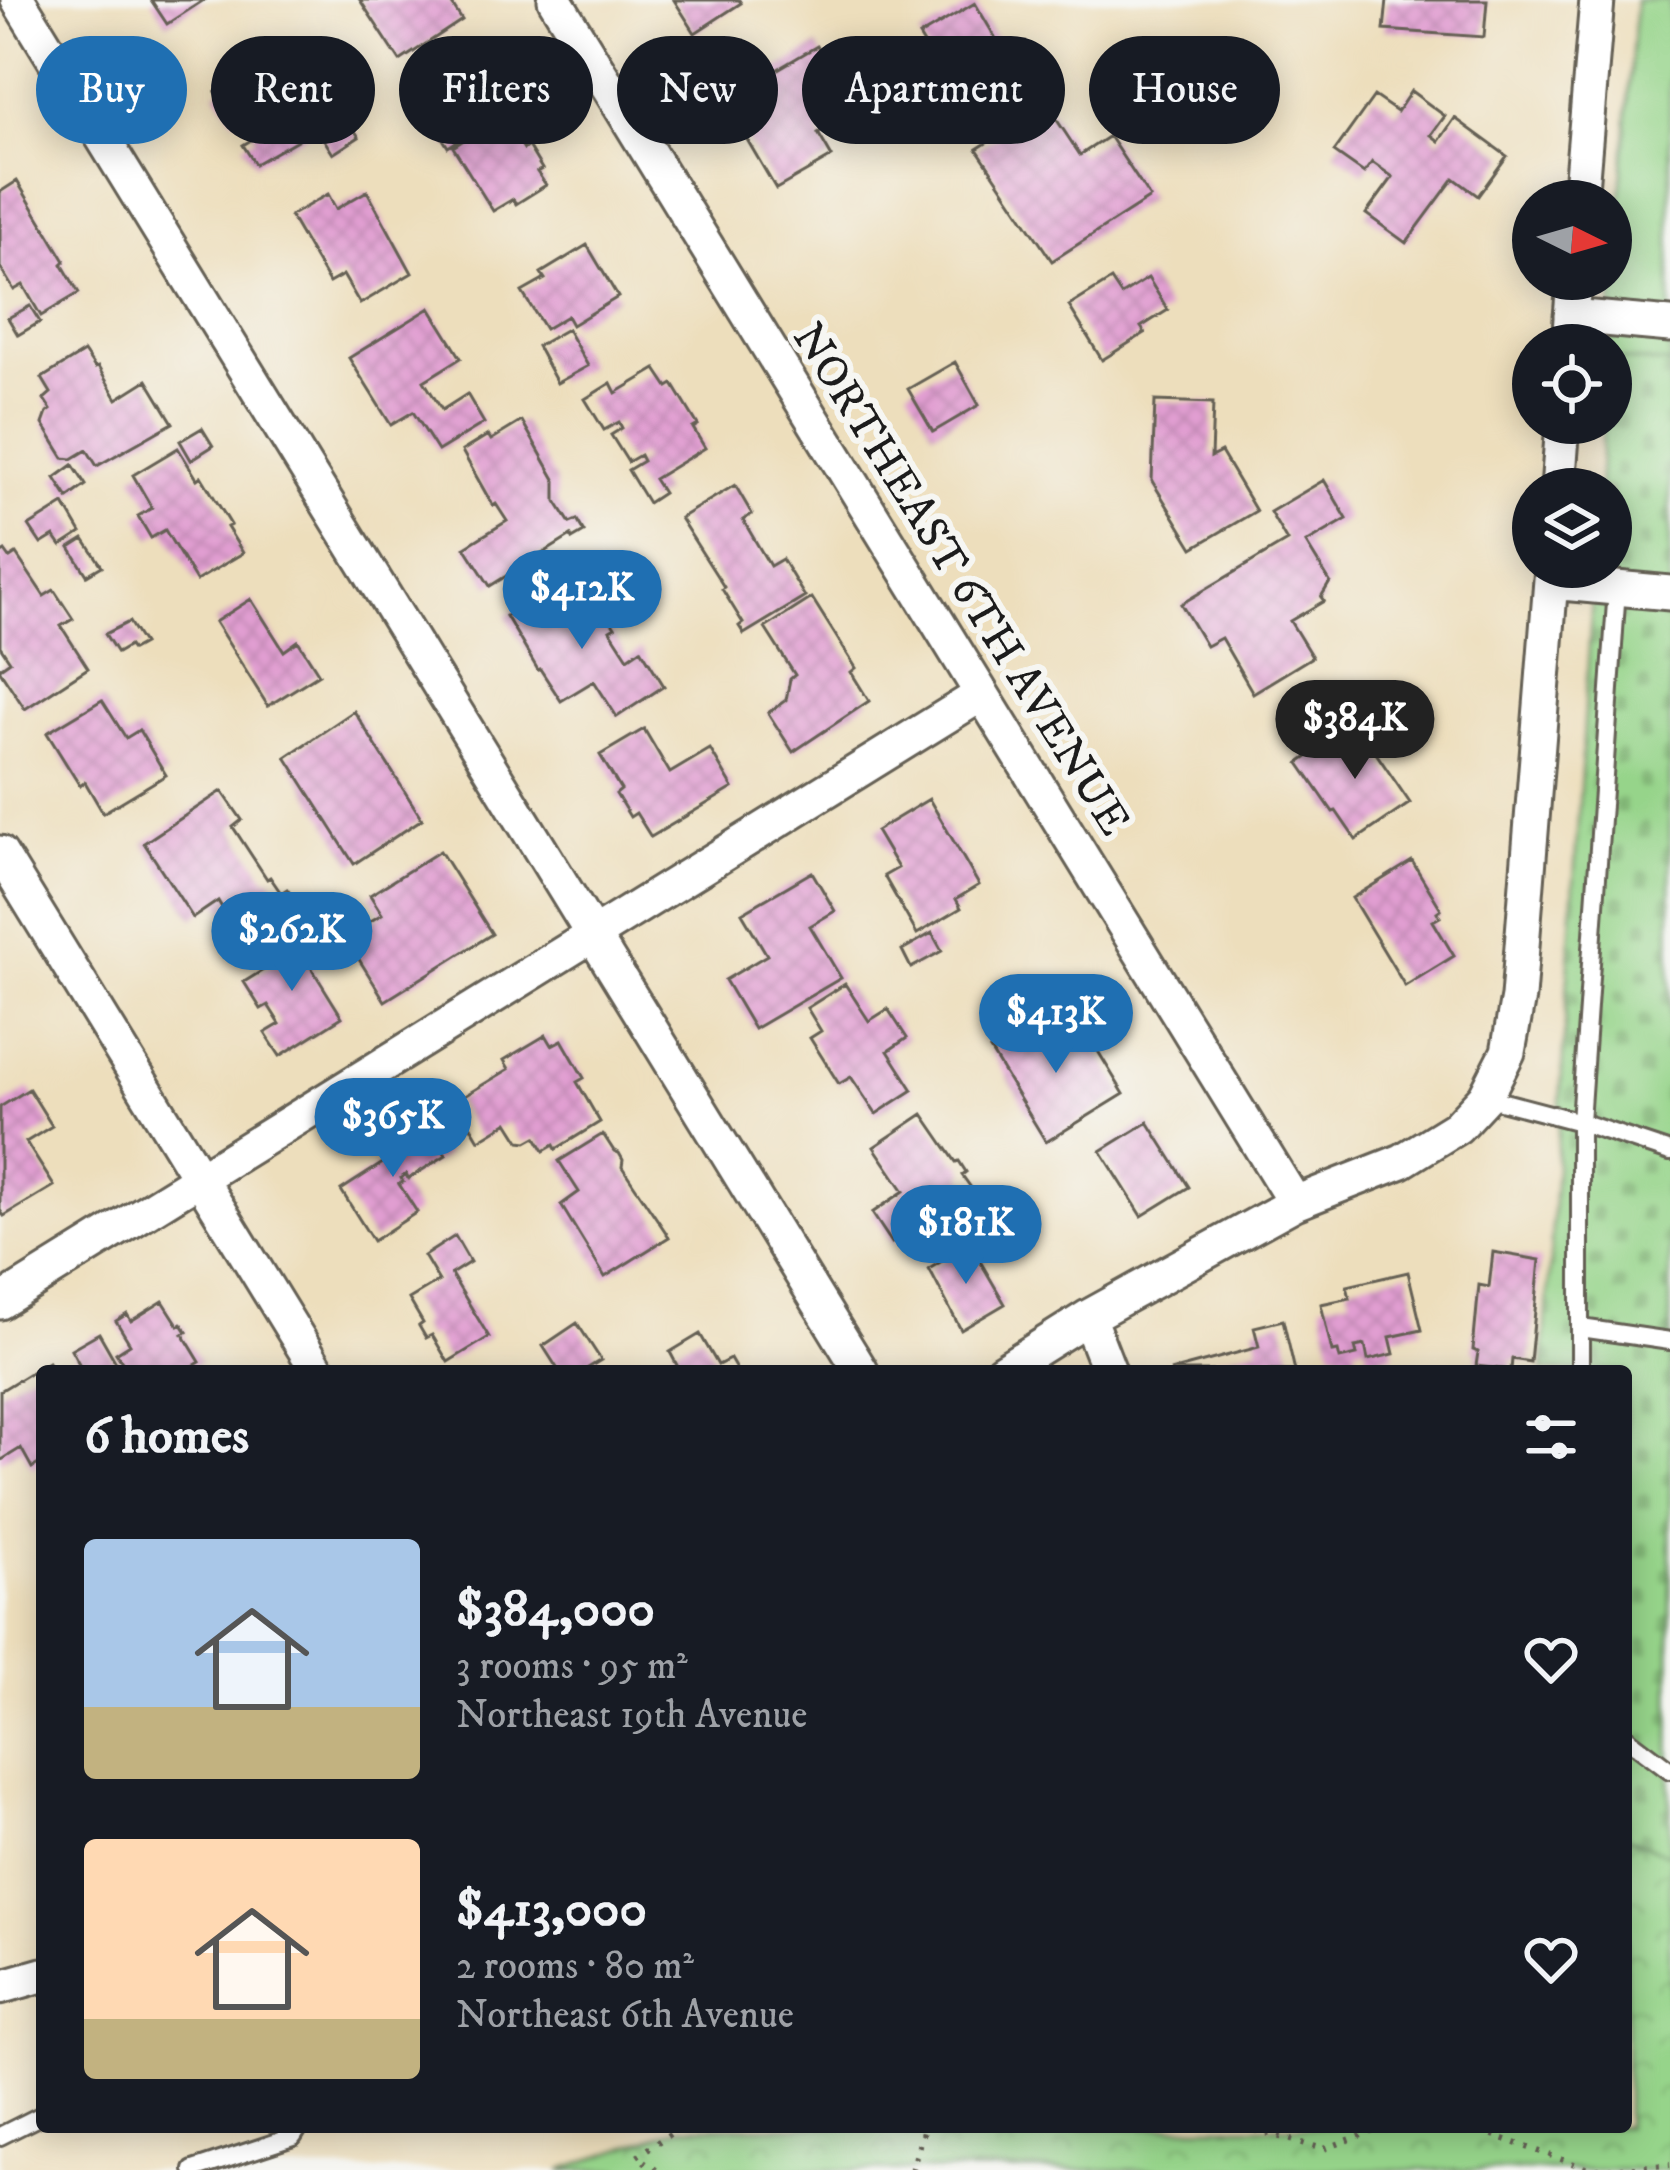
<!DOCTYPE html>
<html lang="en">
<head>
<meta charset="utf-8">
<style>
	body { margin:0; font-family:"IM FELL DW Pica",serif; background:#242831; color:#f1f3f6; height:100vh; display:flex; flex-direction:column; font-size:45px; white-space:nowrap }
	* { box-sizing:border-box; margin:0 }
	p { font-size:39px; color:#9ea1a6 }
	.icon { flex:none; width:66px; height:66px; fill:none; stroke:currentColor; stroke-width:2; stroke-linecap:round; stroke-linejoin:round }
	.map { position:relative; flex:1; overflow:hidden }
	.drawer { position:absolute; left:36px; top:1365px; width:1596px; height:768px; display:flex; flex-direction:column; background:#171b24; border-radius:12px; box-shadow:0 6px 30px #0003 }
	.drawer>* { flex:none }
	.hud { position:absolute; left:36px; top:36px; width:1599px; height:108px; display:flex; gap:24px }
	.needle { width:78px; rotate:95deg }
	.controls { position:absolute; left:1512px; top:180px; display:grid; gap:24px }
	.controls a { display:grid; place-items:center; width:120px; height:120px; border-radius:50%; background:#171b24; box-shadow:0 6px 30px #0003; font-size:60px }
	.price { position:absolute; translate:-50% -102px; padding:0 27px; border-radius:42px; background:#1f6fb2; color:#fff; font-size:39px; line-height:78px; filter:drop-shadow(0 3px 6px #0008) }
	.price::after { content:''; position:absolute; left:50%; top:72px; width:36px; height:27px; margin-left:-18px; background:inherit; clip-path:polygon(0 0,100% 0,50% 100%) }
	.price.selected { background:#222; color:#fff }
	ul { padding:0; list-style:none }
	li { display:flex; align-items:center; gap:36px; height:300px; padding:0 48px }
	li span { display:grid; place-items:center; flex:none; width:336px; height:240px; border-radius:12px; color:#555 }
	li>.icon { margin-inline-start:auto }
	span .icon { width:144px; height:144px; fill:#fffc; stroke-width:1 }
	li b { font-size:51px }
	h2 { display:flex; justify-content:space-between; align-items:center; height:144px; padding:0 48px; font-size:51px }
	.tag { padding:0 42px; border-radius:54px; background:#171b24; box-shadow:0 6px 30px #0003; font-size:42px; line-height:108px }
	.tag.selected { background:#1f6fb2; color:#fff }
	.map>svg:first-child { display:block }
	.grass { fill:#96d48a; stroke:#597853; stroke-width:3 }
	.cemetery { fill:url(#cemetery-stones); stroke:#597853; stroke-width:3 }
	.park { fill:url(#park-crowns); stroke:#597853; stroke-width:3 }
	.building { fill:url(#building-cross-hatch) }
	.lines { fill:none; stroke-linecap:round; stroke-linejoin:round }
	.service-casing { stroke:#656054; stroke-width:22 }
	.minor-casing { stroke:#656054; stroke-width:39 }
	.path { stroke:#656054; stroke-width:6; stroke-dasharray:3 9; stroke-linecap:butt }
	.service { stroke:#fff; stroke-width:16 }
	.minor { stroke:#fff; stroke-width:33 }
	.labels { text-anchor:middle; stroke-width:12; stroke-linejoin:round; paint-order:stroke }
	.street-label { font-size:45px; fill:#1c1c1c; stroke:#f6f6f2 }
</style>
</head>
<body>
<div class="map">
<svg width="1670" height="2170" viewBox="0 0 1670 2170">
	<defs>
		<pattern id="cemetery-stones" width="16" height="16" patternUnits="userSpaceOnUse" patternTransform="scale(3)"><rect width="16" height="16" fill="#96d48a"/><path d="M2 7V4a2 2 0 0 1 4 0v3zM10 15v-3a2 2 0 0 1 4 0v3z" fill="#81b576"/></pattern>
		<pattern id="park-crowns" width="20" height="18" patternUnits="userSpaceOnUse" patternTransform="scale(3)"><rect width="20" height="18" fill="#96d48a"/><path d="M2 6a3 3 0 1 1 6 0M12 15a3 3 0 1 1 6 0" fill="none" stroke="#81b576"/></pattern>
		<pattern id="building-cross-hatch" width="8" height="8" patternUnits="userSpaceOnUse" patternTransform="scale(3)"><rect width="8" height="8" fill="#e19ed1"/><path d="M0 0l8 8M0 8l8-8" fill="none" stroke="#c088b3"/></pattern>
	</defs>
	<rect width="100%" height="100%" fill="#f6f6f2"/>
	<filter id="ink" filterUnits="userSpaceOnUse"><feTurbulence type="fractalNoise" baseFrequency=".00833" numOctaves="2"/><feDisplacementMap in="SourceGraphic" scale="24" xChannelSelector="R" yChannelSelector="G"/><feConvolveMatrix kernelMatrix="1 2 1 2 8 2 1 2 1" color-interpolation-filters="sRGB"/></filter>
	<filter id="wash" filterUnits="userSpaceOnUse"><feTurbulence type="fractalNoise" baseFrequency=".004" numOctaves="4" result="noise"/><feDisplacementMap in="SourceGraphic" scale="48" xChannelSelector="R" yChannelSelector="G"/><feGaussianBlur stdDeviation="2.7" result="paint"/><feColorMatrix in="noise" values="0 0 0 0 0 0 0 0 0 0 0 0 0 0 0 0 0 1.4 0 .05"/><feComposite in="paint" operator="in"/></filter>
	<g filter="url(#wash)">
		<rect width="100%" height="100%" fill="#eddebc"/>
		<path class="grass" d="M1636,0H1670V364L1611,359V345H1609Z"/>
		<path class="cemetery" d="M1611,359L1670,364V1855L1626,1837V1371H1543L1594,567H1611V489H1599L1603,423H1611Z"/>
		<path class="park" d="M1626,1837L1670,1855V2170H560L683,2127H1626Z"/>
		<g id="blocks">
			<path class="building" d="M151,0H204L167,24Z
				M360,0H449L462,20L400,61Z
				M674,0H739L741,3L695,33Z
				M1387,0H1487L1484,37L1384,30Z
				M975,3L1002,49L1014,42L1031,71L965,111L919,36Z
				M282,46L303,81L289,90L313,131L255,164L243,145L256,137L242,115L234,120L216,92L232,82L230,77Z
				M817,46L849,100L832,110L838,120L818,133L832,157L776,189L718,90L767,61L773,72Z
				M462,86L485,122L480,125L482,127L501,115L524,149L528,146L542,169L537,172L546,185L516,204L513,199L493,211L453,147L470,136L469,134L448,147L424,109Z
				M1411,91L1445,116L1431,135L1439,141L1455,118L1507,156L1478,196L1454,178L1406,243L1366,214L1393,177L1372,162L1364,173L1334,152L1374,96L1397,112Z
				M1047,105L1080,155L1109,136L1150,198L1052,261L977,149Z
				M347,119L359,137L333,154L321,135Z
				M17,181L65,261L62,264L79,293L41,316L23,285L14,290L0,267V192Z
				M367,191L412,273L360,304L343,275L329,283L290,216L328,194L336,209Z
				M587,245L618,297L572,325L567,316L545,329L522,292L545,279L541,273Z
				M1148,278L1168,310L1141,327L1145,333L1102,360L1069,306L1111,280L1121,295Z
				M30,306L40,322L18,335L8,318Z
				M430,308L461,358L424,381L442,410L467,394L484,423L438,451L413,412L391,425L349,358Z
				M567,329L588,366L557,383L537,346Z
				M84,352L95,368L98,367L117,399L147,380L173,423L97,466L87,450L72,459L64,458L43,424L47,413L51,410L44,399L51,393L42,378Z
				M955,362L979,405L933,432L908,389Z
				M656,369L668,387L673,384L698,425L693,428L705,448L654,479L663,493L648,503L628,470L643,461L640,455L628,462L611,435L622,428L619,422L604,430L585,399L611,383L616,393Z
				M1155,401L1213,403L1211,457L1221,452L1256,511L1193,548L1152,481Z
				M522,421L556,481V501L570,523L577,520L584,532L572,539L571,536L490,586L465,547L507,521L496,504L493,506L462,451L488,435L491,440Z
				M202,428L213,446L191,460L180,441Z
				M178,448L197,479L201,476L231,525L227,527L243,553L196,581L165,530L151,538L138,516L152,508L133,475Z
				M73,465L86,485L68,498L55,478Z
				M1324,480L1347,519L1306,543L1330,582L1321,597L1324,601L1290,621L1312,657L1253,693L1221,638L1206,646L1181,604L1287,541L1270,512Z
				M735,485L752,514L743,520L770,566L782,559L805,597L744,634L739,626L743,623L722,589L724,587L680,518Z
				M64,504L81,533L61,546L54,536L41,544L29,526Z
				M84,539L102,566L87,575L70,548Z
				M5,551L10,558L16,554L44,596L54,590L73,619L61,626L88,668L25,709L0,671V668L10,661L0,646V554Z
				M553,587L562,601L590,609L599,603L615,627L610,630L628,658L641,649L664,686L617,717L594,681L561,701L540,669L538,670L506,616Z
				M812,598L856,668L851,672L869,701L793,752L768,713L786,700L790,679L795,675L765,628Z
				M251,599L284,651L298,641L319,674L268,706L215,622Z
				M129,622L143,644L132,650L129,646L117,653L105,634Z
				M102,700L126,738L139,730L166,775L103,813L85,782L80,786L47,733Z
				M354,711L422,819L354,864L286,757Z
				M1356,724L1410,803L1356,840L1336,811L1333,812L1299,763Z
				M644,729L670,773L710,749L733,788L651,837L636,813L630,817L616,794L621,790L600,755Z
				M222,791L242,820L233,827L267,879L270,877L281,893L287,889L297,903L255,933L236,904L224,911L218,901L193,918L144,843Z
				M929,799L979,885L956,899L961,908L917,934L884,876L898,868L876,831Z
				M440,851L492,934L385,1001L345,937L382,914L370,895Z
				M1412,861L1441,909L1437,912L1440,917L1433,921L1454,956L1405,986L1352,898Z
				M812,872L835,911L810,926L841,978L754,1029L725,980L767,955L742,913Z
				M299,927L310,945L301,951L342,1017L280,1056L265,1033L280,1024L268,1005L261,1009L244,982L273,964L265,949Z
				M932,933L942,951L911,968L902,950Z
				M845,984L869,1021L888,1009L907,1038L888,1051L913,1090L876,1114L851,1077L839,1084L810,1038L821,1031L807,1008Z
				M1051,1013L1073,1048L1090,1038L1124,1094L1046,1142L990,1050Z
				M546,1035L552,1045L562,1040L584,1078L577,1082L600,1122L556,1149L554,1145L544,1151L536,1137L527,1142L520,1141L508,1122L479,1140L456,1101L509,1069L504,1060Z
				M29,1089L52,1126L26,1142L54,1186L4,1216L0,1210V1107Z
				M923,1114L956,1162L959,1161L966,1172L962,1175L972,1189L892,1243L872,1213L904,1191L874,1147Z
				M422,1117L446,1155L408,1179L406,1174L401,1178L403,1182L399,1184L417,1212L373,1241L341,1190L389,1159L392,1164L398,1161L384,1141Z
				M1148,1122L1189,1187L1142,1216L1101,1151Z
				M603,1134L614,1151L619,1153L623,1160L622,1167L669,1237L605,1277L561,1205L579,1192L559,1161Z
				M455,1236L470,1262L451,1274L489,1337L448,1362L432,1335L426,1338L419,1326L423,1323L409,1299L439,1281L424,1256Z
				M970,1244L1005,1304L961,1330L929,1269Z
				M1493,1252L1540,1260L1530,1362L1512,1359L1511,1370L1476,1366L1478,1352L1473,1350L1479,1285L1489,1287Z
				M1408,1272L1422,1330L1390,1337L1394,1354L1368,1360L1365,1345L1355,1347L1357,1355L1340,1359L1338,1351L1332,1352L1321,1304L1350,1298L1347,1286Z
				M163,1301L179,1326L182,1324L187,1332L183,1334L200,1362L185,1371H147L143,1365L134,1371H128L116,1353L130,1344L116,1321L127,1314L131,1321Z
				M1283,1320L1295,1371H1170L1259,1347L1254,1327Z
				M577,1323L601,1360L583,1371H559L543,1346Z
				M99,1333L119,1368L115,1371H83L71,1349Z
				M700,1334L718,1365L730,1359L737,1371H680L670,1352Z
				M48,1362L54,1371H42V1462L32,1468L21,1448L0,1461V1391Z"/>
		</g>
	</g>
	<g filter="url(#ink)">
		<use href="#blocks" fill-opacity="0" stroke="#656054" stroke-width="3"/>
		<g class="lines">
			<defs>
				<path id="service" d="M1485,1097L1580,1122L1670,1152
					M1581,1328L1670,1341
					M1580,1371V1122L1617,588
					M1626,1737L1670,1770
					M0,2136L42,2115
					M193,2170L293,2137L299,2127"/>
				<path id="minor" d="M18,0L861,1371
					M555,0L1295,1203
					M1580,201L1597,0
					M1571,316L1670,325
					M1569,345L1574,279
					M1558,489L1563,423
					M1551,582L1670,593
					M0,853L318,1371
					M0,1302L982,694
					M1088,1317L1109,1371
					M1002,1371L1088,1317L1295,1203L1402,1161L1457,1127L1485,1097L1508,1052L1518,997L1552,567
					M0,1987L42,1975"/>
			</defs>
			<use href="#service" class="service-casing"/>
			<use href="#minor" class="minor-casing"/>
			<path class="path" d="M1244,2127L1324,2149L1384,2127
				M1470,2127L1586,2168
				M656,2170L637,2156L680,2127
				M912,2170L924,2128L928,2127
				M1585,2170L1670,2165"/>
			<use href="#service" class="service"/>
			<use href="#minor" class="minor"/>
		</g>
	</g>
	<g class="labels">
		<g class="street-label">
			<text transform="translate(963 578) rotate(58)" y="16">NORTHEAST 6TH AVENUE</text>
		</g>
	</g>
</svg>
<div class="controls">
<a><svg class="needle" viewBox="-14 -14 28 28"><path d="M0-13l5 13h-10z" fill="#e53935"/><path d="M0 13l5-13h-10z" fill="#9ea1a6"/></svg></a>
<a><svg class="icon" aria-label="locate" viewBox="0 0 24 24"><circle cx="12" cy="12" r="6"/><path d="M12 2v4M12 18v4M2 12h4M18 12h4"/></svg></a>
<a><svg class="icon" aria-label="layers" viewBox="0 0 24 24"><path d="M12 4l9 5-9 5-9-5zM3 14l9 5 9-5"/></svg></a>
</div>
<b class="price" style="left:582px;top:652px">$412K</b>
<b class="price selected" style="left:1355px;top:782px">$384K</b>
<b class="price" style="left:292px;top:994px">$262K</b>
<b class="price" style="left:1056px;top:1076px">$413K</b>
<b class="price" style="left:393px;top:1180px">$365K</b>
<b class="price" style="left:966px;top:1287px">$181K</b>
<div class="hud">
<a class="tag selected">Buy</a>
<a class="tag">Rent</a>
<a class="tag">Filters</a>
<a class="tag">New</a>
<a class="tag">Apartment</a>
<a class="tag">House</a>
</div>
<section class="drawer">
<h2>6 homes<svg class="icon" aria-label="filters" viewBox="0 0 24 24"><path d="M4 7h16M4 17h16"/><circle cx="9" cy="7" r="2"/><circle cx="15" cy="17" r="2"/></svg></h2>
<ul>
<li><span style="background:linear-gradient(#a9c7e8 70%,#c2b280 0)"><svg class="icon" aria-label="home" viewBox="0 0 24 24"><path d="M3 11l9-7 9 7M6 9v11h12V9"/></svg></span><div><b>$384,000</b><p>3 rooms · 95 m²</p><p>Northeast 19th Avenue</p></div><svg class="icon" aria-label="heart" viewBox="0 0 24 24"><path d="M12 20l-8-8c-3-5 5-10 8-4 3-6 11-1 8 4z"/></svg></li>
<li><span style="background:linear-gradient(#ffd9b3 75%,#c2b280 0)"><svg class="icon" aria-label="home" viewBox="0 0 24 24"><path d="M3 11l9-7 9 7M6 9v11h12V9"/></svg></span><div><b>$413,000</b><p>2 rooms · 80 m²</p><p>Northeast 6th Avenue</p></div><svg class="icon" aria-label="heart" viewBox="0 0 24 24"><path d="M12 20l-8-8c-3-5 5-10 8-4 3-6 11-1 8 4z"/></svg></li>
</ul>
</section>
</div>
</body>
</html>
